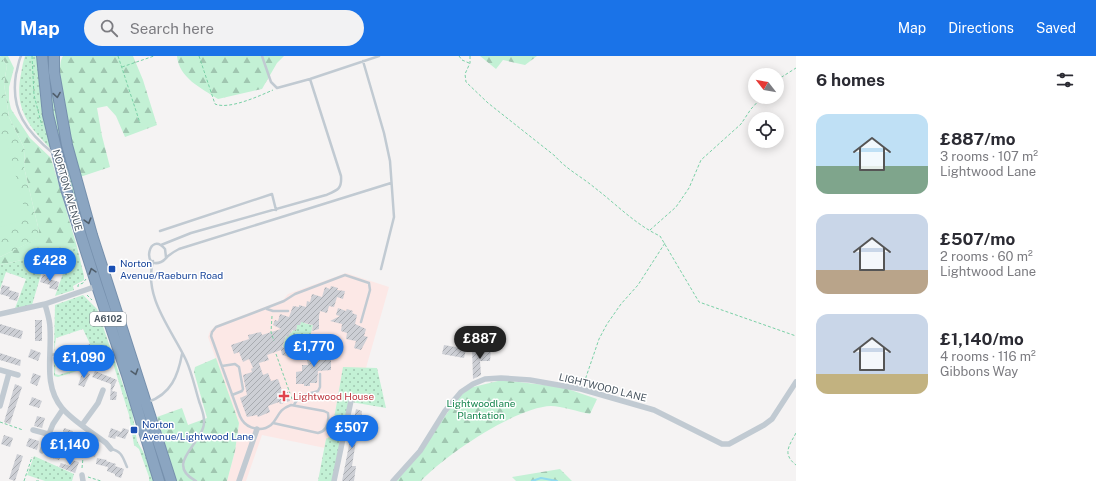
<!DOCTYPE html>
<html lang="en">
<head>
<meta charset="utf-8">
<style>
	body { margin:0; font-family:"Public Sans",sans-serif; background:#f2f2f3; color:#2b2b33; height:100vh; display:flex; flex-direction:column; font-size:15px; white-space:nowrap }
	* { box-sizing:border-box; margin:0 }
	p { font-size:13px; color:#7c7c81 }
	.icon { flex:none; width:22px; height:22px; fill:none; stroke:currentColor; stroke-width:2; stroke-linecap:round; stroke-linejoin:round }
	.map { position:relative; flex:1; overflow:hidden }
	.panel { display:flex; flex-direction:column; background:#fff; width:300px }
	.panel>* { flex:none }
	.needle { width:26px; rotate:301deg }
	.fabs { position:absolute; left:748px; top:12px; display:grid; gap:8px }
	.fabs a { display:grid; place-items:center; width:36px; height:36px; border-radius:50%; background:#fff; box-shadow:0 2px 10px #0003; font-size:20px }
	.price { position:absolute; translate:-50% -34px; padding:0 9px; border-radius:14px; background:#1a73e8; color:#fff; font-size:13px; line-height:26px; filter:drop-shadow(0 1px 2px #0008) }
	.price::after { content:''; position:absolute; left:50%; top:24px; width:12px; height:9px; margin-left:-6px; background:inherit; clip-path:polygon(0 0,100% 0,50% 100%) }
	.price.on { background:#222; color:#fff }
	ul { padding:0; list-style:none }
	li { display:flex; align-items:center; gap:12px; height:100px; padding:0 20px }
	li span { display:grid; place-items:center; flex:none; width:112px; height:80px; border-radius:12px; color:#555 }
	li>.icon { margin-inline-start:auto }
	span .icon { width:48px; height:48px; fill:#fffc; stroke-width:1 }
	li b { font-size:17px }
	h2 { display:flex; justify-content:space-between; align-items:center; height:48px; padding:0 20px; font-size:17px }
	header { display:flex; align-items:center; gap:24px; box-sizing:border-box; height:56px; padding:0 20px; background:#1a73e8; color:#fff }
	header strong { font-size:19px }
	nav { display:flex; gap:22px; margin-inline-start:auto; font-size:14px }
	.search { width:280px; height:36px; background:#f2f2f3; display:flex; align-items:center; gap:10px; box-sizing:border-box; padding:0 14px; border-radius:22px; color:#7c7c81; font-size:15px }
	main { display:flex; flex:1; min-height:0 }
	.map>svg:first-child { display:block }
	.medical { fill:#fce8e6 }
	.grass { fill:url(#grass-dots) }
	.forest { fill:url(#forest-firs) }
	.park { fill:url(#park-crowns) }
	.pitch { fill:#c3f1d5 }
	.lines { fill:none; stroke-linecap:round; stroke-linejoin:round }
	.stream { stroke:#90daee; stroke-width:2 }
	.building { fill:url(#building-hatch) }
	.highway-casing { stroke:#7690ad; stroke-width:12 }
	.path { stroke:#7ad0a6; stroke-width:1; stroke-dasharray:3 2; stroke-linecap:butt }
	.lane { stroke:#c1cad2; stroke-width:2.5 }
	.street { stroke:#c1cad2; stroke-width:5.5 }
	.highway { stroke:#8ba5c1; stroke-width:10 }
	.oneway { stroke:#505e6b }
	.transit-dot { fill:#1a4fb4; stroke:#fff; stroke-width:1.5 }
	.health-dot { fill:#e0444e; stroke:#fff; stroke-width:1.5 }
	.labels { text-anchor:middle; stroke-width:3; stroke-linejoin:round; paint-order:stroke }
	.shield { fill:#fff; stroke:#808990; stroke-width:1 }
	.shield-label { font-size:9px; font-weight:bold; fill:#4a5661 }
	.street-label { font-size:10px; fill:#4a5661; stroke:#fff }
	.transit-label { font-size:10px; fill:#164399; stroke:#fff; text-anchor:start }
	.health-label { font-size:10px; fill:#be3a42; stroke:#fff; text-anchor:start }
	.park-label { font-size:10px; fill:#17864f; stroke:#fff }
</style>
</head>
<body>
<header>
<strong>Map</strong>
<div class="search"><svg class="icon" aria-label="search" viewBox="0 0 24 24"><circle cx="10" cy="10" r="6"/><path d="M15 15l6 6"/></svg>Search here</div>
<nav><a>Map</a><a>Directions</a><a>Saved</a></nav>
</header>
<main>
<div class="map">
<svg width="796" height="425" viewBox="0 0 796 425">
	<defs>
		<pattern id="grass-dots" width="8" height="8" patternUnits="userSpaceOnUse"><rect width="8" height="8" fill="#c3f1d5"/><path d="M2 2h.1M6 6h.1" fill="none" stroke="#a0c6b0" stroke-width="1.8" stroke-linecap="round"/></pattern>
		<pattern id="forest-firs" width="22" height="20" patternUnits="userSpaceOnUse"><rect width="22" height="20" fill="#c3f1d5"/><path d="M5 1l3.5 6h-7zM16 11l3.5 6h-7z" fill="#a0c6b0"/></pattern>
		<pattern id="park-crowns" width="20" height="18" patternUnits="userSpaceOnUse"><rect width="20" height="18" fill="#c3f1d5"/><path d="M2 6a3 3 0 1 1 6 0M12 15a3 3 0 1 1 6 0" fill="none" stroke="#a0c6b0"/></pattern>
		<pattern id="building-hatch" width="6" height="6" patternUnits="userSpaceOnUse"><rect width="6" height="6" fill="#cdcfd5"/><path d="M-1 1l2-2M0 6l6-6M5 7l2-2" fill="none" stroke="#a8abb0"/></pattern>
	</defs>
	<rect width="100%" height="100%" fill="#f5f3f3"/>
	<path class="medical" d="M346,217L389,231L366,312H343L331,380L326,383L325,392L262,379L246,425H227L235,395L239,367L208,281L210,275L215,270L283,244L288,238Z"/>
	<path class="grass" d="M25,0H40L43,49L51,93C28,70 14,52 21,18C22,12 23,6 25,0Z
		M50,24L66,103L158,394L154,395L72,138C61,100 52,64 50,24Z
		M77,191L84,220V224L73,230L74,234L55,240L65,212L45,205L32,249L14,255L26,223L6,216L0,233V209Z
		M83,239L97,253L132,355L137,385L145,399L154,425H149V421L139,393L134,389L129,359L112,304L58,321L54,320V301L56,302L55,318L59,319L71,315L74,311L75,313L79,312L78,308L90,288L83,273L56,282L54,296L55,249Z
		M315,261L308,289L294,300L291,299L292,294L287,292L286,296L283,290L286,280L288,281L290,277H291L293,274H296L297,269H300L302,262L305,263L304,267L312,269Z
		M343,311L377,312L386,352L351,346L332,425H318L326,383L331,380Z
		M34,400L74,418L72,425H45L27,419Z"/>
	<path class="forest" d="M0,0H8L14,12L9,31V44L11,53L30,82L51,102L77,191L0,209V201L36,183L39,175L24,111L25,94L9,61L4,28L7,9Z
		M63,0H133L143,24L157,69L125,81L116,60L107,50L97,52L102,80L110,111L80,121C74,101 52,15 63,0Z
		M177,0H284L277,7L262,33L218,43C201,32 179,22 177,0Z
		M480,0H537L525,9L503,4L496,13Z
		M216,302L239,367L235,395L227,425H176L157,361L182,352L188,369L207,362L194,316L195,311Z
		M502,324L562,331L597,343L590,358C579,356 561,350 551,350C516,351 445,399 421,425H396L418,400L456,344L469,332Z
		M560,413L572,425H516L512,421Z"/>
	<path class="park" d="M0,0L7,9L4,28L9,61L25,94L24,111L39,175L37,183L0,201Z"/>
	<path class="pitch" d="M6,82L27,163L0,171V84Z"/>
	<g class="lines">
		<path class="stream" d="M532,425L541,422L557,425"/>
	</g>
	<path class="building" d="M43,218L50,221L49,223L59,226L57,234L49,232L50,229L40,226Z
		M2,229L10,231L9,234L19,237L17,245L9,243L10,241L0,238Z
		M331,230L338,232L337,234L345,235L343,243L337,241L334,251L329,250L327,257L320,255L319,260V273L312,275L313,269L301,266L300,269H297L296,275L292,274L291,277H290L288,281L286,280L282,291L301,298L294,302L282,299L281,294L267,299L269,304L259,307L263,319L268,317L271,325L278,323L283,337L288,336L290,345L280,348L279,346L268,350L270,356L258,361L257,359L247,361L240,342L247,339L243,319L252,316L251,313L253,312L249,303L243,306L239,296L234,298L231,289L249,283L248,279L261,276L262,279L281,273L273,269L275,264L278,265L280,258L289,261L293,250L299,251V249L306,251L307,245L310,246L312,238L322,241L325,231L330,233Z
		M338,252L346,255L347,253L353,255L352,257L357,259L355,268L366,273L364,280L368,281L361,294L354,292L356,285L346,283L347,277L341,275L342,268L330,265L340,260L336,259Z
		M35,264H42V285H35Z
		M0,268L23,275L21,283L0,277Z
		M90,288L95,303L74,310L72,304H69L67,298H69V295Z
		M444,289L466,293L464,302L442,298Z
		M315,291L321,295H329L328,302H331V314L318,315L317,327H310V330H304V328H296V316L302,315V309H308L307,303H315Z
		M472,291L491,293L490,305H480L481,319L473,323Z
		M31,293L41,297L38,305L28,301Z
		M0,297L21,304L20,310L0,304Z
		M83,315L90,318L84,331L78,329Z
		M95,315L117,324L112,335L117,336L116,344H110L111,328L92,321Z
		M33,317L41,320L37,330L30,327Z
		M15,328L22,331L10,368L4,366Z
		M32,341L42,345L39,352L29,349Z
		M356,353L362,355L358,384H356L352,410H356L354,425H342Z
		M37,360L45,362L42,372L34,370Z
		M64,372L73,375L70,386L61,383Z
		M111,372L121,376L123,372L129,374L125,383L116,380L115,383L108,381Z
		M4,379L13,382L10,391L1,388Z
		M29,382L39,385L37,394L26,390Z
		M80,382L86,384L85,388L97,392L95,401L88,399L89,396L77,391Z
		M52,392L62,396L59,404L49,401Z
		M17,398L23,400L15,425L9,423Z
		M97,402L107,404L106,405L116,408L115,410L124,413L121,422L115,420V418L107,415L108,411L96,408Z
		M72,404L79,406L75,417L59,411L61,407L70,410Z"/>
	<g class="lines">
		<defs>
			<path id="highway" d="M42,0L48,59L66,133L97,230L127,319L159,425
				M54,0V16L67,89L92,179L171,425"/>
		</defs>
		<use href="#highway" class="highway-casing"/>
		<path class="path" d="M32,0L34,39L42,70
			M118,0L140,67
			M199,0L215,48C229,54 259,40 273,34
			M459,0L462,4L469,7
			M470,0V7L465,18L466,26L488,47L555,100C566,113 582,121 595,132C616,148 636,169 660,180L699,246L796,280
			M122,11L154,0
			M777,24L796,12
			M650,174L676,151L689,132L701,104L741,68L751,53L762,41
			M78,231V229L83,227L86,223
			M87,239L92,244
			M272,260L271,276L274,285
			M276,298L292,343
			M584,327L599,283L607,268L621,248L638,229L665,187
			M0,366L23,374
			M796,377C789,390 782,398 796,409
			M82,412L83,402L90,383
			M88,421L101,425
			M24,425L32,401
			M36,425H41"/>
		<path class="lane" d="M21,0C18,6 18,12 16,18C10,55 27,76 54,98
			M262,0L271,26L277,32L310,23L379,0
			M363,5L384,77L390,105L394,161L381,213
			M160,175L272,138L276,154
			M161,189L191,177L326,139C338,134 342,133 341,120L310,23
			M166,201L165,193C149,174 141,214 161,206C164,205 166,202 168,200C172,197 175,195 179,193L391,127
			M153,205C143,241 172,274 186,304C192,317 195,332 199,345C202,354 206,363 203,372C197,391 166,409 196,425
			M267,253L273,255H288
			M51,299L65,296
			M222,310L235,308L239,311L243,333L242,335L232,339
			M148,346C171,338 178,320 182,298
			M294,349C298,339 309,338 318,335L320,331V318
			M273,367L318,377C328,375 329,366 328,357L324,355L291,349C277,354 279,362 271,369C262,376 248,373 242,364C240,361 239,358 238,355L211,280L212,276L216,271L266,252L284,245L295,238L345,219L369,227L370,234L361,266
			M111,393C122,395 123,402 127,411"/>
		<path class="street" d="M45,248C47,256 50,264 50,272C52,300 43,329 62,352C74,366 92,376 106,387L111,393
			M0,258L45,248L97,230
			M0,314L18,319
			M0,350L9,317
			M82,369L98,347L103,334
			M33,374L48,378
			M42,395L53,368L63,353
			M82,419L83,425
			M239,425L257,373
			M334,425L352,340
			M393,425L420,395L445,355L461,336L473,328L485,323L501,322L530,324L581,333L654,354L722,388H729L764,369L772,363L796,326"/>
		<use href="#highway" class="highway"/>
	</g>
	<defs><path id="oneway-chevron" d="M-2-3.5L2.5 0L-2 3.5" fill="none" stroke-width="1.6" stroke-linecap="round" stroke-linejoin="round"/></defs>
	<g class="oneway">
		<use href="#oneway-chevron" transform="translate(57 39) rotate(81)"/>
		<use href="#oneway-chevron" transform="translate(88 165) rotate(74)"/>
		<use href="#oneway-chevron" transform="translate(92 215) rotate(-107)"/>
		<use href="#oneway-chevron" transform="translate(135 316) rotate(73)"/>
	</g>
	<g class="transit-dot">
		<rect x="108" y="209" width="8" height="8" rx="2"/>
		<rect x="130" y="370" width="8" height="8" rx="2"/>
	</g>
	<path class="health-dot" d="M282 334h4v4h4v4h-4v4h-4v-4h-4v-4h4z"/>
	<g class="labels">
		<rect class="shield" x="90" y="256" width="36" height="14" rx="3"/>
		<g class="shield-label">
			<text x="108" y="266">A6102</text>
		</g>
		<g class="street-label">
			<text transform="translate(68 134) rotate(74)" y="4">NORTON AVENUE</text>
			<text transform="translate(603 331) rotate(14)" y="4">LIGHTWOOD LANE</text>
		</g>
		<g class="transit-label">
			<text x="120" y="211">Norton<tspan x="120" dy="12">Avenue/Raeburn Road</tspan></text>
			<text x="142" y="372">Norton<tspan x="142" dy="12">Avenue/Lightwood Lane</tspan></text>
		</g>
		<g class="health-label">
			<text x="293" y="344">Lightwood House</text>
		</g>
		<g class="park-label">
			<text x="481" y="351">Lightwoodlane<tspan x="481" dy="12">Plantation</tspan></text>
		</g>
	</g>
</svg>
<div class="fabs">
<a><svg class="needle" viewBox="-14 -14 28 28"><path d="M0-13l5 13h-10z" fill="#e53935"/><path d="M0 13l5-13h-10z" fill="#7c7c81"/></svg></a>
<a><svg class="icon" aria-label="locate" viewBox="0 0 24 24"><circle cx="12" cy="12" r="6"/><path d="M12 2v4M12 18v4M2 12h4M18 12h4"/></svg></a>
</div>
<b class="price" style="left:50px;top:226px">£428</b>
<b class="price on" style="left:480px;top:304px">£887</b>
<b class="price" style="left:314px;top:312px">£1,770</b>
<b class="price" style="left:84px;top:323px">£1,090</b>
<b class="price" style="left:352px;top:393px">£507</b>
<b class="price" style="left:70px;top:410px">£1,140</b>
</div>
<section class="panel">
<h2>6 homes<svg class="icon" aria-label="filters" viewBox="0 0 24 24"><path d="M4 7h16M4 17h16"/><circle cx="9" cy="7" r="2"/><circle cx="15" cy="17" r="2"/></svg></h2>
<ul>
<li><span style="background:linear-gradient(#bfe0f5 65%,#7fa58c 0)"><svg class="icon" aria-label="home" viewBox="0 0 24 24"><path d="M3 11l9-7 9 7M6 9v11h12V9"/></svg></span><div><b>£887/mo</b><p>3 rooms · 107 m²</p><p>Lightwood Lane</p></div></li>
<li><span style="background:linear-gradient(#c9d6e8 70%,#b9a48a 0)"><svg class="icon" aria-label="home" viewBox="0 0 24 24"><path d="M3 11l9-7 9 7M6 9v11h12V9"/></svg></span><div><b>£507/mo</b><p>2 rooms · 60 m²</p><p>Lightwood Lane</p></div></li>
<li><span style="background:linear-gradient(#c9d6e8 75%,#c2b280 0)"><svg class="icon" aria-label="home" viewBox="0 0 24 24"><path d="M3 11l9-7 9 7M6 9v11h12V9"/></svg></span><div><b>£1,140/mo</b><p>4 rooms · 116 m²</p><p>Gibbons Way</p></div></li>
</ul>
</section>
</main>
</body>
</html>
